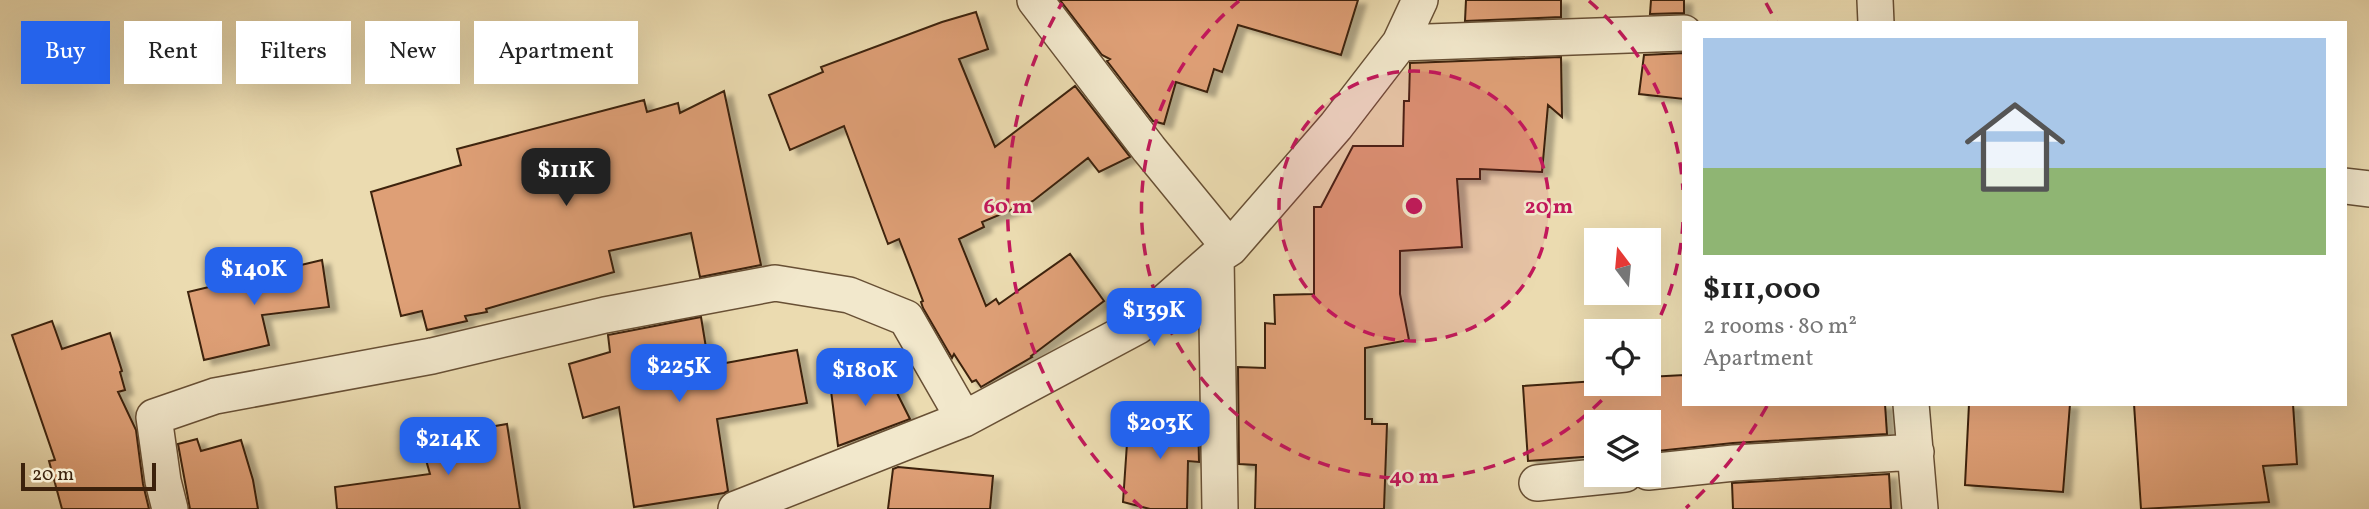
<!DOCTYPE html>
<html lang="en">
<head>
<meta charset="utf-8">
<style>
	body { margin:0; font-family:Vollkorn,serif; background:#f6f6f6; color:#222; height:100vh; display:flex; flex-direction:column; font-size:26px; white-space:nowrap }
	* { box-sizing:border-box; margin:0 }
	p { font-size:23px; color:#767676 }
	.icon { flex:none; width:38px; height:38px; fill:none; stroke:currentColor; stroke-width:2; stroke-linecap:round; stroke-linejoin:round }
	.map { position:relative; flex:1; overflow:hidden }
	.panel { position:absolute; left:1682px; top:21px; width:665px; height:385px; display:flex; flex-direction:column; background:#fff; border-radius:0px; box-shadow:0 7px 28px #0002 }
	.panel>* { flex:none }
	.top-card { position:absolute; left:21px; top:21px; width:665px; height:63px; display:flex; gap:14px }
	.needle { width:46px; rotate:344deg }
	.tools { position:absolute; left:1584px; top:228px; display:grid; gap:14px }
	.tools a { display:grid; place-items:center; width:77px; height:77px; border-radius:0px; background:#fff; box-shadow:0 7px 28px #0002; font-size:35px }
	.scale { position:absolute; left:21px; bottom:18px; width:135px; box-sizing:border-box; padding-left:7px; border:4px solid #3c220c; border-top:0; font-size:19px; line-height:24px; white-space:nowrap; color:#3c220c; -webkit-text-stroke:5px #f2e8cc; paint-order:stroke }
	.price { position:absolute; translate:-50% -60px; padding:0 16px; border-radius:14px; background:#2563eb; color:#fff; font-size:23px; line-height:46px; filter:drop-shadow(0 2px 4px #0008) }
	.price::after { content:''; position:absolute; left:50%; top:42px; width:21px; height:16px; margin-left:-10px; background:inherit; clip-path:polygon(0 0,100% 0,50% 100%) }
	.price.active { background:#222; color:#fff }
	ul { padding:0; list-style:none }
	li { display:grid; align-content:center; gap:14px; height:371px; padding:0 21px }
	li span { display:grid; place-items:center; height:217px; border-radius:0px; color:#555 }
	li>.icon { margin-inline-start:auto }
	span .icon { width:126px; height:126px; fill:#fffc; stroke-width:1 }
	li b { font-size:30px }
	.pill { padding:0 24px; border-radius:0px; background:#fff; box-shadow:0 7px 28px #0002; font-size:24px; line-height:63px }
	.pill.active { background:#2563eb; color:#fff }
	.map>svg:first-child { display:block }
	.building { fill:#de9f76; stroke:#3c220c; stroke-width:2; filter:url(#shadow) }
	.lines { fill:none; stroke-linecap:round; stroke-linejoin:round }
	.street-casing { stroke:#685035; stroke-width:38 }
	.street { stroke:#f2e8cc; stroke-width:35 }
	.ring { fill:none; stroke:#c2185b; stroke-width:3.5; stroke-dasharray:12 9 }
	.centre { fill:#c2185b; stroke:#f2e8cc; stroke-width:3.5 }
	.ring-label { font-size:21px; text-anchor:middle; font-weight:bold; fill:#c2185b; stroke:#f2e8cc; stroke-width:5; stroke-linejoin:round; paint-order:stroke }
</style>
</head>
<body>
<div class="map">
<svg width="2369" height="509" viewBox="0 0 2369 509">
	<defs>
		<filter id="shadow"><feDropShadow dx="8" dy="4.5" stdDeviation="2" flood-color="#0004"/></filter>
	</defs>
	<rect width="100%" height="100%" fill="#ebdbb0"/>
	<filter id="stains"><feTurbulence type="fractalNoise" baseFrequency=".00286" numOctaves="4"/><feColorMatrix values="0 0 0 0 .2 0 0 0 0 .09 0 0 0 0 .02 0 0 0 .5 -.17"/></filter>
	<radialGradient id="worn" r=".72"><stop offset=".6" stop-color="#630" stop-opacity="0"/><stop offset="1" stop-color="#630" stop-opacity=".3"/></radialGradient>
	<path class="building" d="M1060,0H1358L1341,55L1238,25L1222,72L1214,69L1207,92L1176,82L1164,124L1153,121L1107,61L1110,59L1102,55Z
		M1466,0H1561V17L1465,21Z
		M1651,0H1684V13L1650,14Z
		M976,12L988,49L959,59L995,147L1075,86L1130,157L1099,172L1088,158L1033,201L982,222L984,227L959,239L986,306L996,299L999,304L1070,254L1104,301L1031,356L1032,357L981,387L976,380L972,382L954,354L952,358L923,308L921,302L923,301L899,239L888,244L844,126L790,150L769,95L823,72L821,67L942,22Z
		M1684,53V99L1639,94L1644,55Z
		M1561,57L1562,117L1548,105L1542,172L1480,169V179H1457L1462,247L1400,251V294L1409,340L1365,348V419H1372V424H1387L1384,509H1255L1256,465L1239,464L1238,367L1265,368V323L1275,324L1274,295L1314,294V207H1321L1353,146H1403L1404,101H1409L1410,63Z
		M724,91L761,265L700,277L691,233L609,251L614,272L486,309L487,312L465,316L467,321L427,330L422,311L401,316L371,192L461,165L457,149L644,100L647,112L678,103L680,113Z
		M322,260L329,307L262,315L269,345L204,360L188,292Z
		M701,317L709,366L797,350L807,403L717,419L728,491L724,493L634,507L619,407L583,418L569,364L610,352L608,335Z
		M52,321L62,349L110,333L122,371L120,372L125,390L118,392L136,430L143,484L149,509H62L49,461L55,460L12,335Z
		M1684,375V404H1885L1887,434L1733,443L1648,452V422H1596V456L1528,461L1523,386L1596,381V383H1648V377Z
		M889,377L910,419L838,446L830,383Z
		M1969,404H2070L2063,492L1965,485Z
		M2134,404H2293L2297,464L2263,466L2269,502L2141,509Z
		M1129,414L1198,418L1199,462L1188,461L1187,509H1150L1123,502Z
		M507,424L520,509H337L335,487L430,474L420,439Z
		M197,439L201,451L241,440L253,480L258,509H190L178,444Z
		M898,467L993,476L990,509H888L893,469Z
		M1889,474L1891,509H1733L1732,483Z"/>
	<g class="lines">
		<defs>
			<path id="street" d="M1035,0L1149,149L1230,248
				M1875,0L1876,23
				M1400,43L1684,33
				M2345,186L2369,189
				M1216,257L1220,509
				M1911,404L1920,509
				M1648,472L1734,463L1916,452
				M1537,483L1625,474
				M170,509L163,481L154,417L215,396L432,356L605,315L775,283L849,295L906,318L964,419
				M736,509L964,419L1138,326L1216,257L1230,248L1336,126L1400,43L1420,0"/>
		</defs>
		<use href="#street" class="street-casing"/>
		<use href="#street" class="street"/>
	</g>
	<circle cx="1414" cy="206" r="135" fill="#c2185b" fill-opacity=".12"/>
	<g class="ring">
		<circle cx="1414" cy="206" r="135"/>
		<path d="M1683 222A270 270 0 0 1 1649 339M1616 385A270 270 0 1 1 1239 1M1589 1A270 270 0 0 1 1683 190"/>
		<path d="M1767 406A406 406 0 0 1 1686 508M1142 508A406 406 0 0 1 1062 3M1766 3A406 406 0 0 1 1776 22"/>
	</g>
	<circle cx="1414" cy="206" r="10" class="centre"/>
	<g class="ring-label">
		<text x="1549" y="213">20 m</text>
		<text x="1008" y="213">60 m</text>
		<text x="1414" y="483">40 m</text>
	</g>
	<rect width="100%" height="100%" filter="url(#stains)"/>
	<rect width="100%" height="100%" fill="url(#worn)"/>
</svg>
<div class="tools">
<a><svg class="needle" viewBox="-14 -14 28 28"><path d="M0-13l5 13h-10z" fill="#e53935"/><path d="M0 13l5-13h-10z" fill="#767676"/></svg></a>
<a><svg class="icon" aria-label="locate" viewBox="0 0 24 24"><circle cx="12" cy="12" r="6"/><path d="M12 2v4M12 18v4M2 12h4M18 12h4"/></svg></a>
<a><svg class="icon" aria-label="layers" viewBox="0 0 24 24"><path d="M12 4l9 5-9 5-9-5zM3 14l9 5 9-5"/></svg></a>
</div>
<div class="scale">20 m</div>
<b class="price active" style="left:566px;top:208px">$111K</b>
<b class="price" style="left:254px;top:307px">$140K</b>
<b class="price" style="left:1154px;top:348px">$139K</b>
<b class="price" style="left:679px;top:404px">$225K</b>
<b class="price" style="left:865px;top:408px">$180K</b>
<b class="price" style="left:1160px;top:461px">$203K</b>
<b class="price" style="left:448px;top:477px">$214K</b>
<div class="top-card">
<a class="pill active">Buy</a>
<a class="pill">Rent</a>
<a class="pill">Filters</a>
<a class="pill">New</a>
<a class="pill">Apartment</a>
</div>
<section class="panel">
<ul>
<li><span style="background:linear-gradient(#a9c7e8 60%,#8fb573 0)"><svg class="icon" aria-label="home" viewBox="0 0 24 24"><path d="M3 11l9-7 9 7M6 9v11h12V9"/></svg></span><div><b>$111,000</b><p>2 rooms · 80 m²</p><p>Apartment</p></div></li>
</ul>
</section>
</div>
</body>
</html>
